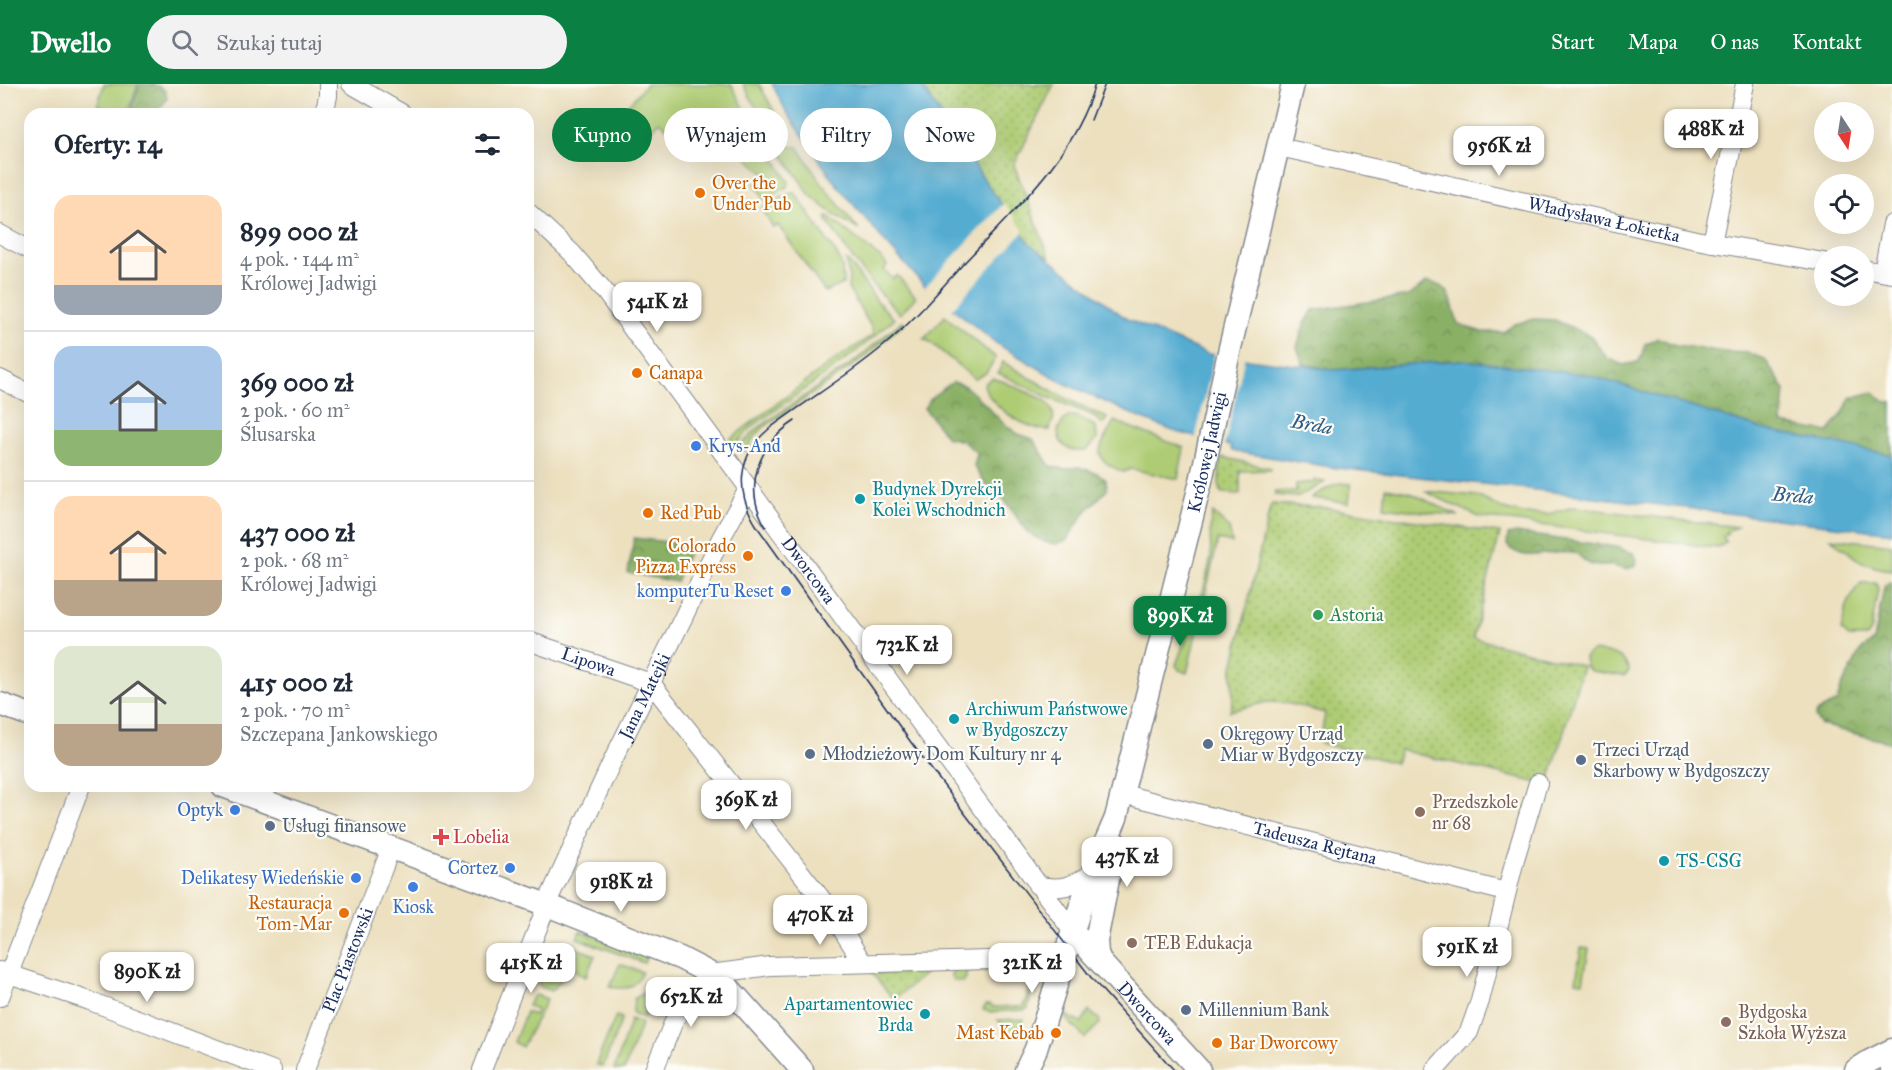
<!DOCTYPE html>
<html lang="pl">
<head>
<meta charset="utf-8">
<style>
	body { margin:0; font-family:"IM FELL Great Primer",serif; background:#f2f2f3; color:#1f2937; height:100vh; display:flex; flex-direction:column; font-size:22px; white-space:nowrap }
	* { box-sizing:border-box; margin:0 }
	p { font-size:20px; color:#747a83 }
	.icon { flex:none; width:33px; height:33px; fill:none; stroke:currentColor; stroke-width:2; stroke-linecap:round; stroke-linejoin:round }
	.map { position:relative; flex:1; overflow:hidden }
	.panel { position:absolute; left:24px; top:24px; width:510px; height:684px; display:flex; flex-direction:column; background:#fff; border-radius:18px; box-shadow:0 6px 24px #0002 }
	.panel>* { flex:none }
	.guide { position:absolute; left:552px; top:24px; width:570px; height:54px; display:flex; gap:12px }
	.needle { width:39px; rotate:168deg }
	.buttons { position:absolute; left:1814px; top:18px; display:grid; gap:12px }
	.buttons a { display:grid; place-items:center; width:60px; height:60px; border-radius:50%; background:#fff; box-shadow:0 6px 24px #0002; font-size:30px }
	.price { position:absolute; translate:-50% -51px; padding:0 14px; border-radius:12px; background:#fff; color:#222; font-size:20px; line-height:39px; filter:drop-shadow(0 2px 3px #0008) }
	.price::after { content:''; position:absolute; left:50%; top:36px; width:18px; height:14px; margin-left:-9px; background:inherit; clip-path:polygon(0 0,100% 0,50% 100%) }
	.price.current { background:#0b8043; color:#fff }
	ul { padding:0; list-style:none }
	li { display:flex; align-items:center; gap:18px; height:150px; padding:0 30px }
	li+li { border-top:2px solid #e0e1e3 }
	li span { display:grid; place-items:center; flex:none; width:168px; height:120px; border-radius:18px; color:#555 }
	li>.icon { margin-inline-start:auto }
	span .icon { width:72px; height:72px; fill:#fffc; stroke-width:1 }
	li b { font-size:26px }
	h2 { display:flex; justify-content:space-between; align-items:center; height:72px; padding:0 30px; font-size:26px }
	.pill { padding:0 21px; border-radius:27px; background:#fff; box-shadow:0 6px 24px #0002; font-size:21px; line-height:54px }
	.pill.current { background:#0b8043; color:#fff }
	header { display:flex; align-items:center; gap:36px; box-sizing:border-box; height:84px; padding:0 30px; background:#0b8043; color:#fff }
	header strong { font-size:28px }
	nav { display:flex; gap:33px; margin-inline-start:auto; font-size:21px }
	.search { width:420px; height:54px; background:#f2f2f3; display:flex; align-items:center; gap:15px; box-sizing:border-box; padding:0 21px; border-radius:33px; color:#747a83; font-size:22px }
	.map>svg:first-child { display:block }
	.grass { fill:#aecc73; stroke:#647e68; stroke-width:1.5 }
	.forest { fill:url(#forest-crowns); stroke:#527062; stroke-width:1.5 }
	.park { fill:url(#park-dots); stroke:#647e68; stroke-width:1.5 }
	.water { fill:#54acd1; stroke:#386e98; stroke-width:1.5 }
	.pier { fill:#ece0bf }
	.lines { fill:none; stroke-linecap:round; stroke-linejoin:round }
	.minor-casing { stroke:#84888e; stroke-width:20 }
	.tertiary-casing { stroke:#84888e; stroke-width:25 }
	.minor { stroke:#fff; stroke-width:18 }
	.tertiary { stroke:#fff; stroke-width:22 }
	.tram { stroke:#1b2f5e; stroke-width:1.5 }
	.food-dot { fill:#e8710a; stroke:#fdfcf7; stroke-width:2 }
	.shop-dot { fill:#3f7fe0; stroke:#fdfcf7; stroke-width:2 }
	.culture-dot { fill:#0f9aa8; stroke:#fdfcf7; stroke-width:2 }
	.leisure-dot { fill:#2e9e5b; stroke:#fdfcf7; stroke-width:2 }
	.service-dot { fill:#5c6f8a; stroke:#fdfcf7; stroke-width:2 }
	.education-dot { fill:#8d6e63; stroke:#fdfcf7; stroke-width:2 }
	.health-dot { fill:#e0444e; stroke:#fdfcf7; stroke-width:2 }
	.labels { text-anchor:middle; stroke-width:4.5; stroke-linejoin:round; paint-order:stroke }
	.food-label { font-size:18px; fill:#c56008; stroke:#fdfcf7; text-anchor:start }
	.street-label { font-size:18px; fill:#1b2f5e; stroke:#fdfcf7 }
	.shop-label { font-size:18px; fill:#366cbe; stroke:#fdfcf7; text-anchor:end }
	.culture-label { font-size:18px; fill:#0d838f; stroke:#fdfcf7; text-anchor:start }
	.leisure-label { font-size:18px; fill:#27864d; stroke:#fdfcf7; text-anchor:start }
	.service-label { font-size:18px; fill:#4e5e75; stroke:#fdfcf7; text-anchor:start }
	.education-label { font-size:18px; fill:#785e54; stroke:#fdfcf7; text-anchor:start }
	.health-label { font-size:18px; fill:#be3a42; stroke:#fdfcf7; text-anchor:start }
	.water-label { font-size:20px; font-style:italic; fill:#2f5b86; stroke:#fdfcf7 }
</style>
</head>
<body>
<header>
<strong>Dwello</strong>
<div class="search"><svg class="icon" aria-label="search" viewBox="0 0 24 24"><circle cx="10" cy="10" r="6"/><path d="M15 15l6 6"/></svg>Szukaj tutaj</div>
<nav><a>Start</a><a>Mapa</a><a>O nas</a><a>Kontakt</a></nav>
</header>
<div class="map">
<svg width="1892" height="986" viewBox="0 0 1892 986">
	<defs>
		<pattern id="forest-crowns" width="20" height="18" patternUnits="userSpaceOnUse" patternTransform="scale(1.5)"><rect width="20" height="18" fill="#8ab065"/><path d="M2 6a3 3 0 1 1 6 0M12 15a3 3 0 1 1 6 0" fill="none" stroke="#709056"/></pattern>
		<pattern id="park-dots" width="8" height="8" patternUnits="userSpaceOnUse" patternTransform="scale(1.5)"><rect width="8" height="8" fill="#aecc73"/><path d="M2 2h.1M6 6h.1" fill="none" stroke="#8da662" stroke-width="1.8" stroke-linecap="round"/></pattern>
	</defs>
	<rect width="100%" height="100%" fill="#fdfcf7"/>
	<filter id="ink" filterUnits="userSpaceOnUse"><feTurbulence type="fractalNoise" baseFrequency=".0167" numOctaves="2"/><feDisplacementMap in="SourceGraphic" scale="12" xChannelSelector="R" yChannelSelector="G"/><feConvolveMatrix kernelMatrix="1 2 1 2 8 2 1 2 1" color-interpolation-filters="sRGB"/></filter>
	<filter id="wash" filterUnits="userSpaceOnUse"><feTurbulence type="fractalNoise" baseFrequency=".008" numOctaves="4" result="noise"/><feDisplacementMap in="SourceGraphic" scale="24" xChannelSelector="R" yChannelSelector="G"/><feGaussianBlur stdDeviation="1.35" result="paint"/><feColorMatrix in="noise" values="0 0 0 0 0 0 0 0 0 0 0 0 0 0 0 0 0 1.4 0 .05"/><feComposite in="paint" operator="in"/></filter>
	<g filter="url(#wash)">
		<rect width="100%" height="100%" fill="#ece0bf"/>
		<path class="grass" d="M104,0H138L128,30H95Z
			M646,0H731L745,26L723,52L718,48L694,68L659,37L648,50L622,28Z
			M743,0H759L782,42L766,41Z
			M750,34L789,98L787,103L765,116L755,100L768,93L745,72L755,63L742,40L747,35Z
			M782,62L798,63L823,101L859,146L828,126L810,111L778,64Z
			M791,109H795L838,172L842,183L843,200L825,208L778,141L773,144L762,124Z
			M828,132L882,175L887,181L884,186L893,195L897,191L916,213L900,230C872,202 848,170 827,136L826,133Z
			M846,176L849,178L877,217L894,235L869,257L836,283L753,342L735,361L730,355L832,278L871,252L873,249L872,244L848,204L849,194Z
			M945,232L996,274L986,289L975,295L930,258L924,255Z
			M902,237L904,239L864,274L763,344L752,356L746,367L738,364L758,344L855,277Z
			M1003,278L1059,311L1107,334L1103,340L1092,331L1050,314L998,289Z
			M992,294L1002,297L1045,316C1050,321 1055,329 1053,337L1051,339L1050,346C1029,348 987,321 984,300Z
			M1070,332L1079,333L1096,343L1097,355L1087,366C1072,370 1058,362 1058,346L1064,336Z
			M1114,337L1184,364L1178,395L1131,385L1123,388C1087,373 1101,364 1114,337Z
			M1314,396L1325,398L1298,413L1275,411V408L1296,407V400L1314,398Z
			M1340,399L1351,400L1349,419L1312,414L1313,412L1334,401Z
			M1386,404L1409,408L1459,432L1384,423Z
			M1424,407L1477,412L1503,425L1523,430H1548L1574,423L1737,443L1726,448L1727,450L1723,453L1726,458L1718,464L1479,433Z
			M1213,429L1229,444L1232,459L1218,456L1187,589L1179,586L1176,581L1204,504L1211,473L1210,442Z
			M1831,454L1892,461V486C1874,484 1856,478 1845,464H1842Z
			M1861,499H1876L1878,505L1871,547L1867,553H1849L1841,546C1845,529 1848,512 1861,499Z
			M1592,567C1610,570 1623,567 1629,587L1624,592L1591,587L1586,583L1585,573Z
			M580,847L647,872L644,879L577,854Z
			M554,860L560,862L559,876L565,892L551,907L540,903L538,900Z
			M573,863L595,871L586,893C573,887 567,876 573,863Z
			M1581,864L1589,865L1583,898L1576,897Z
			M620,880L642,888C636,902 625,908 610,902Z
			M1034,883L1036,887L1028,924L1024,926L990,928L983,926L985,921H990L992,923H1022L1025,919L1032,890L1030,887H966V894L962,898L953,896L951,891L955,884Z
			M650,900L657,902L644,934L633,929L634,915L644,909Z
			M536,911L547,915L522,963L514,958L526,928L534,931L537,925L528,922L532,913Z
			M1089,927L1099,935L1100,939L1085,954L1064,933V930L1081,939Z
			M616,932L622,934L603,983L596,980Z
			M631,935L640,939L641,941L624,986H614Z
			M1024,935C1021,944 1017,951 1007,951L1004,949L1005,944L998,936Z"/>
		<path class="forest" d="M140,0C154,0 167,0 167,15C159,27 147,33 133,25V20Z
			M1427,198C1455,202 1450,219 1458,240L1482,248H1503L1515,240L1534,235L1555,236L1591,252L1607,274L1623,281L1638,278L1643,270L1645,260L1658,254L1676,261L1725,268L1748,269L1765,275L1785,306L1782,340L1829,348L1843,329L1850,314L1873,308L1886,318H1892V371L1762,345L1462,276L1334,286L1303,280L1297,263L1304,241L1313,226L1409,212Z
			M953,298L965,302L985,320L1002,338L1018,350L1033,355L1050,382L1065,385L1079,383L1097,389L1106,396L1107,406L1086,427L1067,456L1057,460L1047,459L1028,449L1003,414L989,406L974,382L977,369L963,357L947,353L924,324L933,312Z
			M1516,449L1616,463L1633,469L1637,477L1634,482C1631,483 1628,485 1625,485C1621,485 1616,482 1611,482C1603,481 1597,484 1588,479C1583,477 1580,470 1574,469C1551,465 1524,481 1507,461L1508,451Z
			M634,454L691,461L676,498L628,489Z
			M1889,498L1892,499V659L1821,641L1815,633L1818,627L1837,618L1841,604L1861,566L1874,557L1884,503Z"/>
		<path class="park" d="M920,0H1054L1014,81L1050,175L1030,160L989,103Z
			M1222,373L1270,384V386L1240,387V410L1223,409L1220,408C1218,396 1219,385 1222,373Z
			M1272,420L1328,424L1500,449L1473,554L1583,582L1549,698L1538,699L1400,666L1396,679L1320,659L1325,629L1286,619L1267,618L1230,627L1233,614L1232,587L1270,424Z
			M917,888L920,890L927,888L894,916L872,889Z"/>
		<path class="water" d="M772,0H920L989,103L1030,160L1127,235L1208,270L1334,286L1462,276L1589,291L1762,345L1892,371V449L1528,405L1337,384L1232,367L1230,362L1173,347L1138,333L1064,299L997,260L924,201L885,158L833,96L786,27Z"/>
		<path class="pier" d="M1004,119L1024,147L951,226L924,204Z
			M1215,268L1245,272L1224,363L1195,356Z"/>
	</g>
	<g filter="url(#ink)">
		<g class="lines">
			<defs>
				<g id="minor">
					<path d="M351,0L403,30"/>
					<path d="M324,30L328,12V0"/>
					<path id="s1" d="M1279,63L1696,156L1824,178"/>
					<path id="s2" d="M528,128L572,169L606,209L1073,848"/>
					<path d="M0,150L30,166"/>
					<path d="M1712,159L1745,0"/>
					<path d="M1863,185L1892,190"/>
					<path d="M1883,188L1892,140"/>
					<path d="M0,295L30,310"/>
					<path id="s3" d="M528,557L651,599L828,823L863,879"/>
					<path id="s4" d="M1123,710L1506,808"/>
					<path d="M1037,801C1061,807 1071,802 1092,790"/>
					<path d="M0,887L90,917L272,986"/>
					<path d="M0,913L81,702"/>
					<path id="s5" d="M305,986L391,764"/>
					<path id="s6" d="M482,986L552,808L611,680L683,534L720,456L748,405"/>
					<path d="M654,986L674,937L693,908L711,890L770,882L1027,875"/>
					<path d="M1435,986L1469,948L1480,917L1515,775L1538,699"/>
				</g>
				<g id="tertiary">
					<path d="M0,620L30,631"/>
					<path d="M223,702L547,821L680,874L711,890L728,903L802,986"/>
					<path id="s7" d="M1073,848L1199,986"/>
					<path d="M1101,879L1097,869L1096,857L1115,759"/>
					<path id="s8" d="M1026,986L1036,965L1081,821L1092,790L1116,734L1201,397L1229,268L1293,0"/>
					<path d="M1856,986L1870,977L1892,966"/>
					<path d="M1892,986V985"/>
				</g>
			</defs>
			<use href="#minor" class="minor-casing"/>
			<use href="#tertiary" class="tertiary-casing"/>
			<use href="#minor" class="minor"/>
			<use href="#tertiary" class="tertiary"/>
			<path class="tram" d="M1095,0C1073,74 1016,124 964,179C938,208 912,239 881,264C846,293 806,317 770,344C736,372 735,409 758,444L910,657L966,731L1093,896L1174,986
				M1091,36L1105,0
				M766,443C742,403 758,361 795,337"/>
		</g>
	</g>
	<g class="food-dot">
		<circle cx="700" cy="109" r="6"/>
		<circle cx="637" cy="289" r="6"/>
		<circle cx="648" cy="429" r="6"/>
		<circle cx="748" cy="472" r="6"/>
		<circle cx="344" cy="829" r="6"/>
		<circle cx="1056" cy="949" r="6"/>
		<circle cx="1217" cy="959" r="6"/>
	</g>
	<g class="shop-dot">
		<circle cx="696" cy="362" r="6"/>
		<circle cx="786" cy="507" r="6"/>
		<circle cx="235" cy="726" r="6"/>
		<circle cx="510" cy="784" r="6"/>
		<circle cx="356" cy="794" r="6"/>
		<circle cx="413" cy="803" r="6"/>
	</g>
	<g class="culture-dot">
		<circle cx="860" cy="415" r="6"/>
		<circle cx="954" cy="635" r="6"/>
		<circle cx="1664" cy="777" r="6"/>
		<circle cx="925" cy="930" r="6"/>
	</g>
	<circle class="leisure-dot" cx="1318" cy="531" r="6"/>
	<g class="service-dot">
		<circle cx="1208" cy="660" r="6"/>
		<circle cx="810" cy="670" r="6"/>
		<circle cx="1581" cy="676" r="6"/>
		<circle cx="270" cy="742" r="6"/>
		<circle cx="1186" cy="926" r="6"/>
	</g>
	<g class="education-dot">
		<circle cx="1420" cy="728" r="6"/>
		<circle cx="1132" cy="859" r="6"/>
		<circle cx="1726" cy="938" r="6"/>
	</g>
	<path class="health-dot" d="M438 744h6v6h6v6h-6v6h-6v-6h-6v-6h6z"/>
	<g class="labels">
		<g class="food-label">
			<text x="712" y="105">Over the<tspan x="712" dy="21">Under Pub</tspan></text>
			<text x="649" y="295">Canapa</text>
			<text x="660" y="435">Red Pub</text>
			<text x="736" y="468" text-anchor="end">Colorado<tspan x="736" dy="21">Pizza Express</tspan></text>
			<text x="332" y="825" text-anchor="end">Restauracja<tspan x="332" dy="21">Tom-Mar</tspan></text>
			<text x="1044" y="955" text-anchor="end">Mast Kebab</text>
			<text x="1229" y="965">Bar Dworcowy</text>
		</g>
		<g class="street-label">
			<text dy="6" stroke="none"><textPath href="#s1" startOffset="333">Władysława Łokietka</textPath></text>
			<text dy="6" stroke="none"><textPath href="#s8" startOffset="645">Królowej Jadwigi</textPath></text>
			<text dy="6" stroke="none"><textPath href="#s2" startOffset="456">Dworcowa</textPath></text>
			<text dy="6" stroke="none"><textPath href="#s3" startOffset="64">Lipowa</textPath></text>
			<text dy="6" stroke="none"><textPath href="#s6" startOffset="408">Jana Matejki</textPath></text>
			<text dy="6" stroke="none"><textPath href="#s4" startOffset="198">Tadeusza Rejtana</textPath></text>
			<text dy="6" stroke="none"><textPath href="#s5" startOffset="118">Plac Piastowski</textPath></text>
			<text dy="6" stroke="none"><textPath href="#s7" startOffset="110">Dworcowa</textPath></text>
		</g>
		<g class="shop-label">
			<text x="708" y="368" text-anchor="start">Krys-And</text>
			<text x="774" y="513">komputerTu Reset</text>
			<text x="223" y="732">Optyk</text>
			<text x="498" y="790">Cortez</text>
			<text x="344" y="800">Delikatesy Wiedeńskie</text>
			<text x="413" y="829" text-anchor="middle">Kiosk</text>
		</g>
		<g class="culture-label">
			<text x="872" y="411">Budynek Dyrekcji<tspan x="872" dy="21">Kolei Wschodnich</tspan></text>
			<text x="966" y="631">Archiwum Państwowe<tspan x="966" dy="21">w Bydgoszczy</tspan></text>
			<text x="1676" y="783">TS-CSG</text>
			<text x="913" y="926" text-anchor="end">Apartamentowiec<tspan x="913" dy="21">Brda</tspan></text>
		</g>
		<g class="leisure-label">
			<text x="1330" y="537">Astoria</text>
		</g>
		<g class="service-label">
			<text x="1220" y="656">Okręgowy Urząd<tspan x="1220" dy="21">Miar w Bydgoszczy</tspan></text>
			<text x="1593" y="672">Trzeci Urząd<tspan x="1593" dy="21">Skarbowy w Bydgoszczy</tspan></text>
			<text x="822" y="676">Młodzieżowy Dom Kultury nr 4</text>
			<text x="282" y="748">Usługi finansowe</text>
			<text x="1198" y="932">Millennium Bank</text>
		</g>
		<g class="education-label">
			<text x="1432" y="724">Przedszkole<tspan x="1432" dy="21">nr 68</tspan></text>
			<text x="1144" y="865">TEB Edukacja</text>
			<text x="1738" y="934">Bydgoska<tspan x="1738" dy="21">Szkoła Wyższa</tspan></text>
		</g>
		<g class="health-label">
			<text x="453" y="759">Lobelia</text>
		</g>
		<g class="water-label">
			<text transform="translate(1312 340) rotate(10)" y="7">Brda</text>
			<text transform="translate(1793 411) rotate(5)" y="7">Brda</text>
		</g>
	</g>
</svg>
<div class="buttons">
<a><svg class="needle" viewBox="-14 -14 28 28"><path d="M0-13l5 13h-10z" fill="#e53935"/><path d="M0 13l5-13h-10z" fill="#747a83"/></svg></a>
<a><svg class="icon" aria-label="locate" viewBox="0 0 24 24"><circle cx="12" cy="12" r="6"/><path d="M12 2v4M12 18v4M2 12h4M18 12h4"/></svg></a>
<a><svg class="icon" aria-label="layers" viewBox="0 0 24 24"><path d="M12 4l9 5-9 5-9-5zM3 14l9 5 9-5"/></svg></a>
</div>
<b class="price" style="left:1711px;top:76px">488K zł</b>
<b class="price" style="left:1499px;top:93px">956K zł</b>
<b class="price" style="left:657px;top:249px">541K zł</b>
<b class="price current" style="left:1180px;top:563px">899K zł</b>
<b class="price" style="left:907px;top:592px">732K zł</b>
<b class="price" style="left:746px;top:747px">369K zł</b>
<b class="price" style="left:1127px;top:804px">437K zł</b>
<b class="price" style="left:621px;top:829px">918K zł</b>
<b class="price" style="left:820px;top:862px">470K zł</b>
<b class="price" style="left:1467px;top:894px">591K zł</b>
<b class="price" style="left:531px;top:910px">415K zł</b>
<b class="price" style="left:1032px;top:910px">321K zł</b>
<b class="price" style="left:147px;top:919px">890K zł</b>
<b class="price" style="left:691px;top:944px">652K zł</b>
<div class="guide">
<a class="pill current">Kupno</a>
<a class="pill">Wynajem</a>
<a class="pill">Filtry</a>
<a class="pill">Nowe</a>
</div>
<section class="panel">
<h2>Oferty: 14<svg class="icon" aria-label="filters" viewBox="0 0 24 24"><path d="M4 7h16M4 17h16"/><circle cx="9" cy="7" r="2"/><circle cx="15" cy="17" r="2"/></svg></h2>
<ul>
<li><span style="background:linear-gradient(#ffd9b3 75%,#9aa5b1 0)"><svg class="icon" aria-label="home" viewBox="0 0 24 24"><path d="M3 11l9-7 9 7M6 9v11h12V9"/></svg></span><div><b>899 000 zł</b><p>4 pok. · 144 m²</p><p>Królowej Jadwigi</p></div></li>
<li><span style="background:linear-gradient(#a9c7e8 70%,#8fb573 0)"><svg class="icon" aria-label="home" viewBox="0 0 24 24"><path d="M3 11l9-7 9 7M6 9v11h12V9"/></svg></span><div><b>369 000 zł</b><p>2 pok. · 60 m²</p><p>Ślusarska</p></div></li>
<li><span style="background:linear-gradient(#ffd9b3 70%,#b9a48a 0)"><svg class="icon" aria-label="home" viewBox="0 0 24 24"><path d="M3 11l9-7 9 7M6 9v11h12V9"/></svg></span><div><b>437 000 zł</b><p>2 pok. · 68 m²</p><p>Królowej Jadwigi</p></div></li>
<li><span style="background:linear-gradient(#dfe7d0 65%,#b9a48a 0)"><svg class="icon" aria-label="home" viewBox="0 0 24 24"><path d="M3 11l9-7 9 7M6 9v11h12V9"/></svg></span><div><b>415 000 zł</b><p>2 pok. · 70 m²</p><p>Szczepana Jankowskiego</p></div></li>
</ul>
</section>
</div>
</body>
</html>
